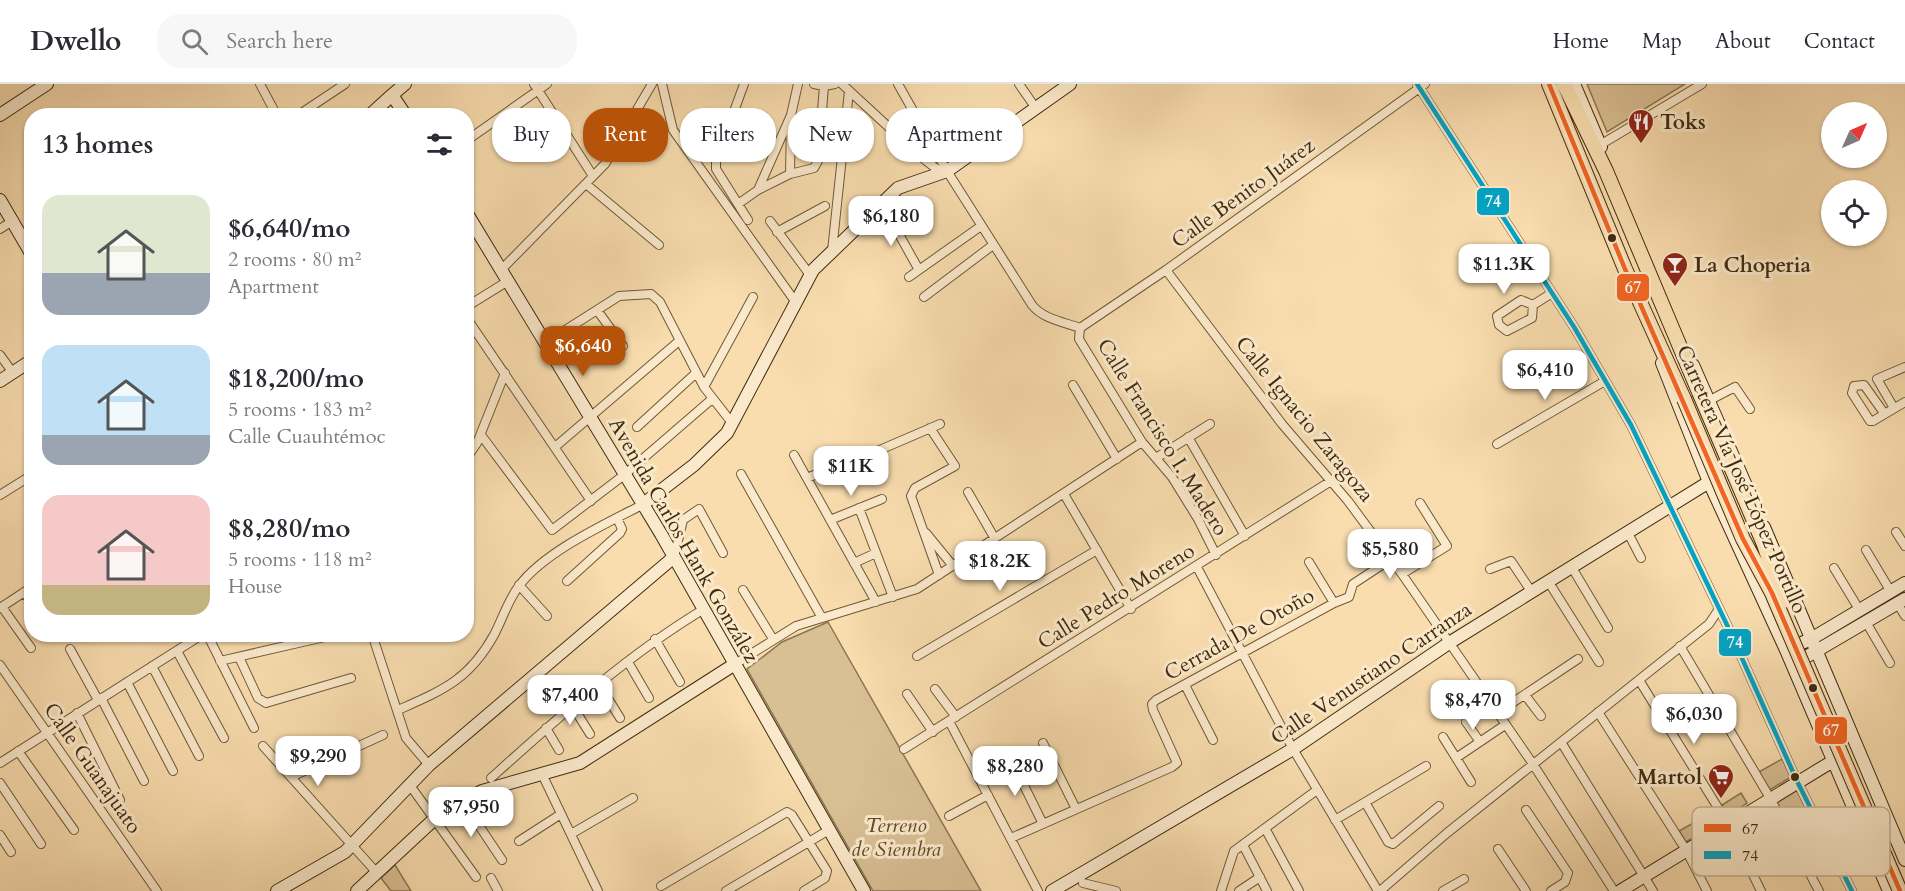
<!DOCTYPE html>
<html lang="en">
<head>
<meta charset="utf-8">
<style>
	body { margin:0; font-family:Cardo,serif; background:#f7f7f7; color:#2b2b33; height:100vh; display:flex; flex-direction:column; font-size:22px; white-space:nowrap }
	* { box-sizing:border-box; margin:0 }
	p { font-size:20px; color:#7c7c81 }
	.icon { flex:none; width:33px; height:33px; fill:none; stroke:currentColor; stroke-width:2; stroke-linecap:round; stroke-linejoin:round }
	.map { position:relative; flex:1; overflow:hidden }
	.panel { position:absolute; left:24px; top:24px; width:450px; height:534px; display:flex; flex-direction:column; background:#fff; border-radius:24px; box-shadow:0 2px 4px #0004 }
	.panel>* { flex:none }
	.top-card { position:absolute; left:492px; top:24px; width:570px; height:54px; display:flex; gap:12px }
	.needle { width:39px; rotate:45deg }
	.buttons { position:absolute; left:1821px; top:18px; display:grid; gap:12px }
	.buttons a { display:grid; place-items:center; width:66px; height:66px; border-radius:50%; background:#fff; box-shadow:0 2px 4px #0004; font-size:30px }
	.price { position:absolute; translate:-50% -51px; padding:0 14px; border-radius:12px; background:#fff; color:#222; font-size:20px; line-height:39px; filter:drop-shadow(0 2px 3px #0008) }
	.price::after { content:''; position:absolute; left:50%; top:36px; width:18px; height:14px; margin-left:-9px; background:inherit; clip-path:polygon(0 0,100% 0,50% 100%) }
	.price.current { background:#b45309; color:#fff }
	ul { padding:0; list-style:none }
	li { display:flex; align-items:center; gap:18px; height:150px; padding:0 18px }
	li span { display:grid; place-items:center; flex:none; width:168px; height:120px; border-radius:18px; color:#555 }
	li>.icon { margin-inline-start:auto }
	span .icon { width:72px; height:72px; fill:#fffc; stroke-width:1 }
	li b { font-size:26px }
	h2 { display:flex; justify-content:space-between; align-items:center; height:72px; padding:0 18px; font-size:26px }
	.chip { padding:0 21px; border-radius:24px; background:#fff; box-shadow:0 2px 4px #0004; font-size:21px; line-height:54px }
	.chip.current { background:#b45309; color:#fff }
	header { display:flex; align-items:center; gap:36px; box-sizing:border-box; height:84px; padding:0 30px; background:#fff; border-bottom:2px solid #e1e1e2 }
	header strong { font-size:28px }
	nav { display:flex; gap:33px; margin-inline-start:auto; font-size:21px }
	.search { width:420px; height:54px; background:#f7f7f7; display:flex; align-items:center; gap:15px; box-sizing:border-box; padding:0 21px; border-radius:24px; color:#7c7c81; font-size:22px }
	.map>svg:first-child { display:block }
	.green { fill:#d9bf94; stroke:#8c7552; stroke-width:1.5 }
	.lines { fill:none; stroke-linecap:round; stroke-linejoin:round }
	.street-casing { stroke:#6e5837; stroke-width:10 }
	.secondary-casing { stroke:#3f2b0f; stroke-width:14 }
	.primary-casing { stroke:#3f2b0f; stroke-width:16 }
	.street { stroke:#fbe9cb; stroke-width:8 }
	.secondary { stroke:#fbe9cb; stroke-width:12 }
	.primary { stroke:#f9ddaf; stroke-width:14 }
	.primary-bridge-casing { stroke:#3f2b0f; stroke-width:16; stroke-linecap:butt }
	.primary-bridge { stroke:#f9ddaf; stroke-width:14 }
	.bus-1-casing { stroke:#fbe9cb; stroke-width:9 }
	.bus-2-casing { stroke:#fbe9cb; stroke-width:9 }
	.bus-1 { stroke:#f26522; stroke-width:4.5 }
	.bus-2 { stroke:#03a3c4; stroke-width:4.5 }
	.bus-dot { fill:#3f2b0f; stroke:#fbe9cb; stroke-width:2 }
	.labels { text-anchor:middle; stroke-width:6; stroke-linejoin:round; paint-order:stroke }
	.poi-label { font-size:21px; font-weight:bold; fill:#3f2b0f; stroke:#fbe9cb; text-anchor:start }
	.street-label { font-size:21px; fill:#3f2b0f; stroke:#fbe9cb }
	.park-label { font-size:21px; font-style:italic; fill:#5e492a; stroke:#fbe9cb }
	.key { fill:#fbe9cb; stroke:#c3b093; stroke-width:1.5 }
	.key-label { font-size:16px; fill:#3f2b0f }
	.line-badge { stroke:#fbe9cb; stroke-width:2 }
	.badge-label { font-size:16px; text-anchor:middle; font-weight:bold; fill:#fff }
</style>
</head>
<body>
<header>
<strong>Dwello</strong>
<div class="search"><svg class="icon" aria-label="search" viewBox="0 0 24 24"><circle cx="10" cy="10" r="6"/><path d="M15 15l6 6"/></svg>Search here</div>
<nav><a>Home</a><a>Map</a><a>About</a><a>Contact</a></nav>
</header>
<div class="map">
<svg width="1905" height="807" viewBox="0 0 1905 807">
	<rect width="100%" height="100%" fill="#f9ddaf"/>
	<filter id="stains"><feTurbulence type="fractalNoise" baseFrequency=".00333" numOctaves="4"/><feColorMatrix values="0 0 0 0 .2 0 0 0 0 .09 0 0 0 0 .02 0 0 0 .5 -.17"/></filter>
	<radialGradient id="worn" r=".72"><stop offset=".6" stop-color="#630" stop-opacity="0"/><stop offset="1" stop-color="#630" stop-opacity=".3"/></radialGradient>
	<path class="green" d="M1587,0H1685L1607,48Z
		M828,538L981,807H873L747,585L782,558Z
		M1782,675L1791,693L1768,707L1757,689Z
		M1795,703L1806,724L1702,787L1692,767Z
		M1741,709L1747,719L1729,731L1722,721Z
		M1718,725L1724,735L1686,758L1679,747Z
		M395,781L411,807H391L381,794Z"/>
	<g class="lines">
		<defs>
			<path id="street" d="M260,0L277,32
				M534,0L593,92
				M662,0L673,46L797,220
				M744,0L716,77V85L748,136
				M814,0L824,2L835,0
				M842,0L920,72L942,89
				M898,0L947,87L1032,221C1043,235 1064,238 1080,244
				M1019,0L1035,23
				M1417,0L1574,243L1631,341L1727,541L1797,697L1852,807
				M297,32L345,0
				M466,57L547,0
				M1600,61L1702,0
				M790,90L791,37
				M586,100L659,161
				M758,106L790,90L814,84L818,77L824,2
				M738,120L758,106L791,31L798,0
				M886,127L919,186
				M770,137L810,191
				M0,145L14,136
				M777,148L825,122
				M832,167L849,7
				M501,186L605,80L652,0
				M1166,186L1282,340L1348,417L1402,490L1533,680L1614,807
				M909,193L981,142
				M924,213L993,161
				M1533,221L1532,234L1507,247L1499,241L1497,232L1521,216L1533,221L1552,209
				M466,223L508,197
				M597,226L623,262
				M466,233L591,417
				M1080,244L1166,186L1425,0
				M1080,244L1079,255L1142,358L1172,393L1198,435L1216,471
				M545,259L619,212L651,210L660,218L704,303L732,339
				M0,271L13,289
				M1073,301L1117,375
				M704,303L753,213
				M1710,316L1735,303L1750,325
				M1894,324L1877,295L1905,283
				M1884,329L1864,301L1854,302L1852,309L1870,337H1873L1905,318
				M637,343L696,289
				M930,344L955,382L915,404L911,412L939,491
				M481,351L552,446L624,391L712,315
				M1188,353L1245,452
				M1497,360L1605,297
				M555,363L679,257
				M875,368L940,340
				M794,371L876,518
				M1156,374L1210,340
				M466,375L477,359L505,289
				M741,390L822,534
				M807,394L863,371
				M968,408L995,455
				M1064,410L1131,525
				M0,411L32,391
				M859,424L893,513
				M830,436L882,415
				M1627,447L1641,474
				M1896,448L1905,462
				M926,449L953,482
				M1866,466L1891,508
				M674,473L683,436L699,425L723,469
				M1309,478L1334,519
				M854,479L876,469
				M1571,482L1608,544
				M1197,483L1293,665L1378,807
				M1834,484L1860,527
				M1490,485L1511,477L1531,507
				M1402,490L1447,462L1420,419
				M567,497L620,449L622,445L617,434
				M1548,497L1599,578
				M519,501L547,532
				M743,506L773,555
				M24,508L32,519
				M1897,519L1905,532
				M2,523L31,564
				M0,524L32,503
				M1866,538L1890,579
				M207,550L254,644
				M372,550L406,654L429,681
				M655,555L680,598
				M1680,562L1770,714L1819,807
				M70,565L98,616
				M177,567L224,654
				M917,572L1097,466
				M239,573L258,614L266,619L351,594
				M220,577L329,552
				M628,578L649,614
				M735,580L796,542L917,505L1142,358
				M0,581L157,807
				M152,582L199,672
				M1639,596L1728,740L1761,807
				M127,598L173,687
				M599,600L620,634
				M1185,601L1213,656
				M935,605L956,633
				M907,610L933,648
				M1525,611L1541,632
				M101,614L144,697
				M572,621L590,650
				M398,626C443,606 469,596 494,551C502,536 508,516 519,502C544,468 605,440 642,421
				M1598,628L1686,766L1707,807
				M77,629L120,716
				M1497,629L1578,575
				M949,637L1038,807
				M1466,638L1480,658
				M546,644L559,666
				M1443,653L1471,698
				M1561,658L1653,807
				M1043,659L1076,725
				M263,662L377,789
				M904,665L1331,397
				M18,667L74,746
				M1456,674L1505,641
				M1011,675L1043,740
				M0,679L203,550
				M542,690L598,807
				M291,693L383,651
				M491,694C559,633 626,572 704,525
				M0,699L41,760
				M409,700L476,793
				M462,716L502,776
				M1365,718L1388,758L1393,760L1439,722
				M1526,726L1568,789L1565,798L1551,807
				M949,732L988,711
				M1335,736L1426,682
				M1266,746L1299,807
				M571,750L633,714
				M0,751L11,768
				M1011,754L1172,683L1177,679L1153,626L1152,620L1156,616L1334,519L1349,513L1353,500L1391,475
				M519,757L561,730
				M1243,761L1267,807
				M1498,765L1526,807
				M491,794L498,807
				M1083,799L1116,807
				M661,802L787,728L792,731L827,787L825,794L804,807
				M726,807L829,746
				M1221,807L1234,767L1317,706
				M1239,807L1260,793
				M1380,807L1447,749L1709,540L1719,525
				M1443,807L1464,795"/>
			<path id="secondary" d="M405,0L392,11L406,32
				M1574,0L1601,63
				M0,31L47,0
				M369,32L392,11
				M0,116L32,171
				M466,128L661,450L864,807
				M1662,279L1709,398L1786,566L1889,807
				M1693,281L1755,422
				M0,297L32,276
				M642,421L694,381L727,349L813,186L898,104L947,87L1070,0
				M1764,443L1905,776
				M1786,566L1811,555L1905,499
				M1794,580L1905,515
				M277,807L345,768L429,681L674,473
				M357,807L442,728L482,707L580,679L735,580
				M1052,807L1293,665L1449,559L1709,398
				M1620,807L1833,677"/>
			<path id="primary" d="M1549,0L1625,185L1684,315
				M1564,0L1606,87L1699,308"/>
		</defs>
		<use href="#street" class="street-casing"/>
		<use href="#secondary" class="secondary-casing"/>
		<use href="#primary" class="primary-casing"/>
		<use href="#street" class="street"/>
		<use href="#secondary" class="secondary"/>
		<use href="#primary" class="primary"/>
		<defs>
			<path id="primary-bridge" d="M1699,308L1763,458L1784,517
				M1684,315L1743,455L1772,509L1900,807"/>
		</defs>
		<use href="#primary-bridge" class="primary-bridge-casing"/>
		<use href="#primary-bridge" class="primary-bridge"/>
		<defs>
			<path id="bus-1" d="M1549,0L1625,185L1743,455L1772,509L1900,807"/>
			<path id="bus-2" d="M1417,0L1574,243L1631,341L1727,541L1797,697L1852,807"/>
		</defs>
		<use href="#bus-1" class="bus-1-casing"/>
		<use href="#bus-2" class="bus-2-casing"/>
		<use href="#bus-1" class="bus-1"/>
		<use href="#bus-2" class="bus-2"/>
	</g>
	<defs>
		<symbol id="restaurant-pin" viewBox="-11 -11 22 30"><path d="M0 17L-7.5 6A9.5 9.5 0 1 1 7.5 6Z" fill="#8f2418" stroke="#fbe9cb"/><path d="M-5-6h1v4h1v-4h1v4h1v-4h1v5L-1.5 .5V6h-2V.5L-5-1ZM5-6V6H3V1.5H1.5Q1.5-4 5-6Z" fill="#fff"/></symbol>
		<symbol id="bar-pin" viewBox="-11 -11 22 30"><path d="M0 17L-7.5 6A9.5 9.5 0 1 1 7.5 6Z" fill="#8f2418" stroke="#fbe9cb"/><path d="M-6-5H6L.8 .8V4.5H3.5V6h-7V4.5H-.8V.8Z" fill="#fff"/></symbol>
		<symbol id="supermarket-pin" viewBox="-11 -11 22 30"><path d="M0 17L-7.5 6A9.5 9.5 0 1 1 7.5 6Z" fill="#8f2418" stroke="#fbe9cb"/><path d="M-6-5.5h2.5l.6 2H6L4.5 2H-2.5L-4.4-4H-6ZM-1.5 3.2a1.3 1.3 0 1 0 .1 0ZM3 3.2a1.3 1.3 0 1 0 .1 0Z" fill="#fff"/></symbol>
	</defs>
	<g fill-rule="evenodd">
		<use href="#restaurant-pin" x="1626" y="23" width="30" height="40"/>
		<use href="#bar-pin" x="1660" y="166" width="30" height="40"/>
		<use href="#supermarket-pin" x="1706" y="678" width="30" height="40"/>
	</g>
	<g class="bus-dot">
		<circle cx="1612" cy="154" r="5"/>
		<circle cx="1813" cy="604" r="5"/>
		<circle cx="1795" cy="693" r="5"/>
	</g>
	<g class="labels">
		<g class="poi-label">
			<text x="1660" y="45">Toks</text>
			<text x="1694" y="188">La Choperia</text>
			<text x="1702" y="700" text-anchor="end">Martol</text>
		</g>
		<g class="street-label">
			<text transform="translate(1243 109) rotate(-36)" y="7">Calle Benito Juárez</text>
			<text transform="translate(1305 335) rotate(51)" y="7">Calle Ignacio Zaragoza</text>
			<text transform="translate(1163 353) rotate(58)" y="7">Calle Francisco I. Madero</text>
			<text transform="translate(1742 395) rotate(66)" y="7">Carretera Vía José López Portillo</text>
			<text transform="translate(684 456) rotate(60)" y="7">Avenida Carlos Hank González</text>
			<text transform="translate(1116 512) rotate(-32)" y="7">Calle Pedro Moreno</text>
			<text transform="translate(1239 550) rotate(-29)" y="7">Cerrada De Otoño</text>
			<text transform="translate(1371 589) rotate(-34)" y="7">Calle Venustiano Carranza</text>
			<text transform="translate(93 684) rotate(55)" y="7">Calle Guanajuato</text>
		</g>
		<g class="park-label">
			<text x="896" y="748">Terreno<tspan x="896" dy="24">de Siembra</tspan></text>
		</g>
	</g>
	<rect x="1692" y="723" width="198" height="69" rx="9" class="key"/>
	<rect x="1704" y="740" width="27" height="8" fill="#f26522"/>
	<rect x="1704" y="767" width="27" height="8" fill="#03a3c4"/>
	<g class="key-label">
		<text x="1742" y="750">67</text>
		<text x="1742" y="777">74</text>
	</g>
	<g class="line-badge">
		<rect x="1476" y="103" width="34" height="29" rx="6" fill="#03a3c4"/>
		<rect x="1616" y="189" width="34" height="29" rx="6" fill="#f26522"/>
		<rect x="1718" y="544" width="34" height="29" rx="6" fill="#03a3c4"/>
		<rect x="1814" y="632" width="34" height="29" rx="6" fill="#f26522"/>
	</g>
	<g class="badge-label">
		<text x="1493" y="123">74</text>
		<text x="1633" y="209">67</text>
		<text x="1735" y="564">74</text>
		<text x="1831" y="652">67</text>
	</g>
	<rect width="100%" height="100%" filter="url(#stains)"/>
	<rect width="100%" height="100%" fill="url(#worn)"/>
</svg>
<div class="buttons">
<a><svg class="needle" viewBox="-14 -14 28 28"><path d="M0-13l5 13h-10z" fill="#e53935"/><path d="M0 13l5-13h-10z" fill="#7c7c81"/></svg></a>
<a><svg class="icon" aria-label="locate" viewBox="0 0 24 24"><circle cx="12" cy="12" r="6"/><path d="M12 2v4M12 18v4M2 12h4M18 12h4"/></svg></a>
</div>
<b class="price" style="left:891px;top:163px">$6,180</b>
<b class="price" style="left:1504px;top:211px">$11.3K</b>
<b class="price current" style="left:583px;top:293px">$6,640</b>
<b class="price" style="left:1545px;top:317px">$6,410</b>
<b class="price" style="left:851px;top:413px">$11K</b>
<b class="price" style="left:1390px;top:496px">$5,580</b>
<b class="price" style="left:1000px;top:508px">$18.2K</b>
<b class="price" style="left:570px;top:642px">$7,400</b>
<b class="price" style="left:1473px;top:647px">$8,470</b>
<b class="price" style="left:1694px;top:661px">$6,030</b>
<b class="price" style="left:318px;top:703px">$9,290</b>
<b class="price" style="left:1015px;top:713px">$8,280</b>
<b class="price" style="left:471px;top:754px">$7,950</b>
<div class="top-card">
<a class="chip">Buy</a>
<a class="chip current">Rent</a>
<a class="chip">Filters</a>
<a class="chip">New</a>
<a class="chip">Apartment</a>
</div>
<section class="panel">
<h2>13 homes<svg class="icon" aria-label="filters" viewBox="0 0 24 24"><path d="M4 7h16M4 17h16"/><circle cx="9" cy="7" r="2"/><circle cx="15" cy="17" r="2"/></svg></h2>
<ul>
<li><span style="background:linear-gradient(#dfe7d0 65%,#9aa5b1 0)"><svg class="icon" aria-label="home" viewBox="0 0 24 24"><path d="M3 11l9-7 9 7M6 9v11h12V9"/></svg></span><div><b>$6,640/mo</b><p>2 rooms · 80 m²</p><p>Apartment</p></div></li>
<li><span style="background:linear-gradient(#bfe0f5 75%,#9aa5b1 0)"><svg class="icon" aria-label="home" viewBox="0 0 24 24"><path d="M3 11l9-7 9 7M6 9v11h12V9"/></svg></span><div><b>$18,200/mo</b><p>5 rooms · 183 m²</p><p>Calle Cuauhtémoc</p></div></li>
<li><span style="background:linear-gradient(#f6c9c9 75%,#c2b280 0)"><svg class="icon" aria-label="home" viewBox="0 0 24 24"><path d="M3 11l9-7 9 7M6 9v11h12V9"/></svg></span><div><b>$8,280/mo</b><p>5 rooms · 118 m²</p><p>House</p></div></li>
</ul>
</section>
</div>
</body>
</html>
